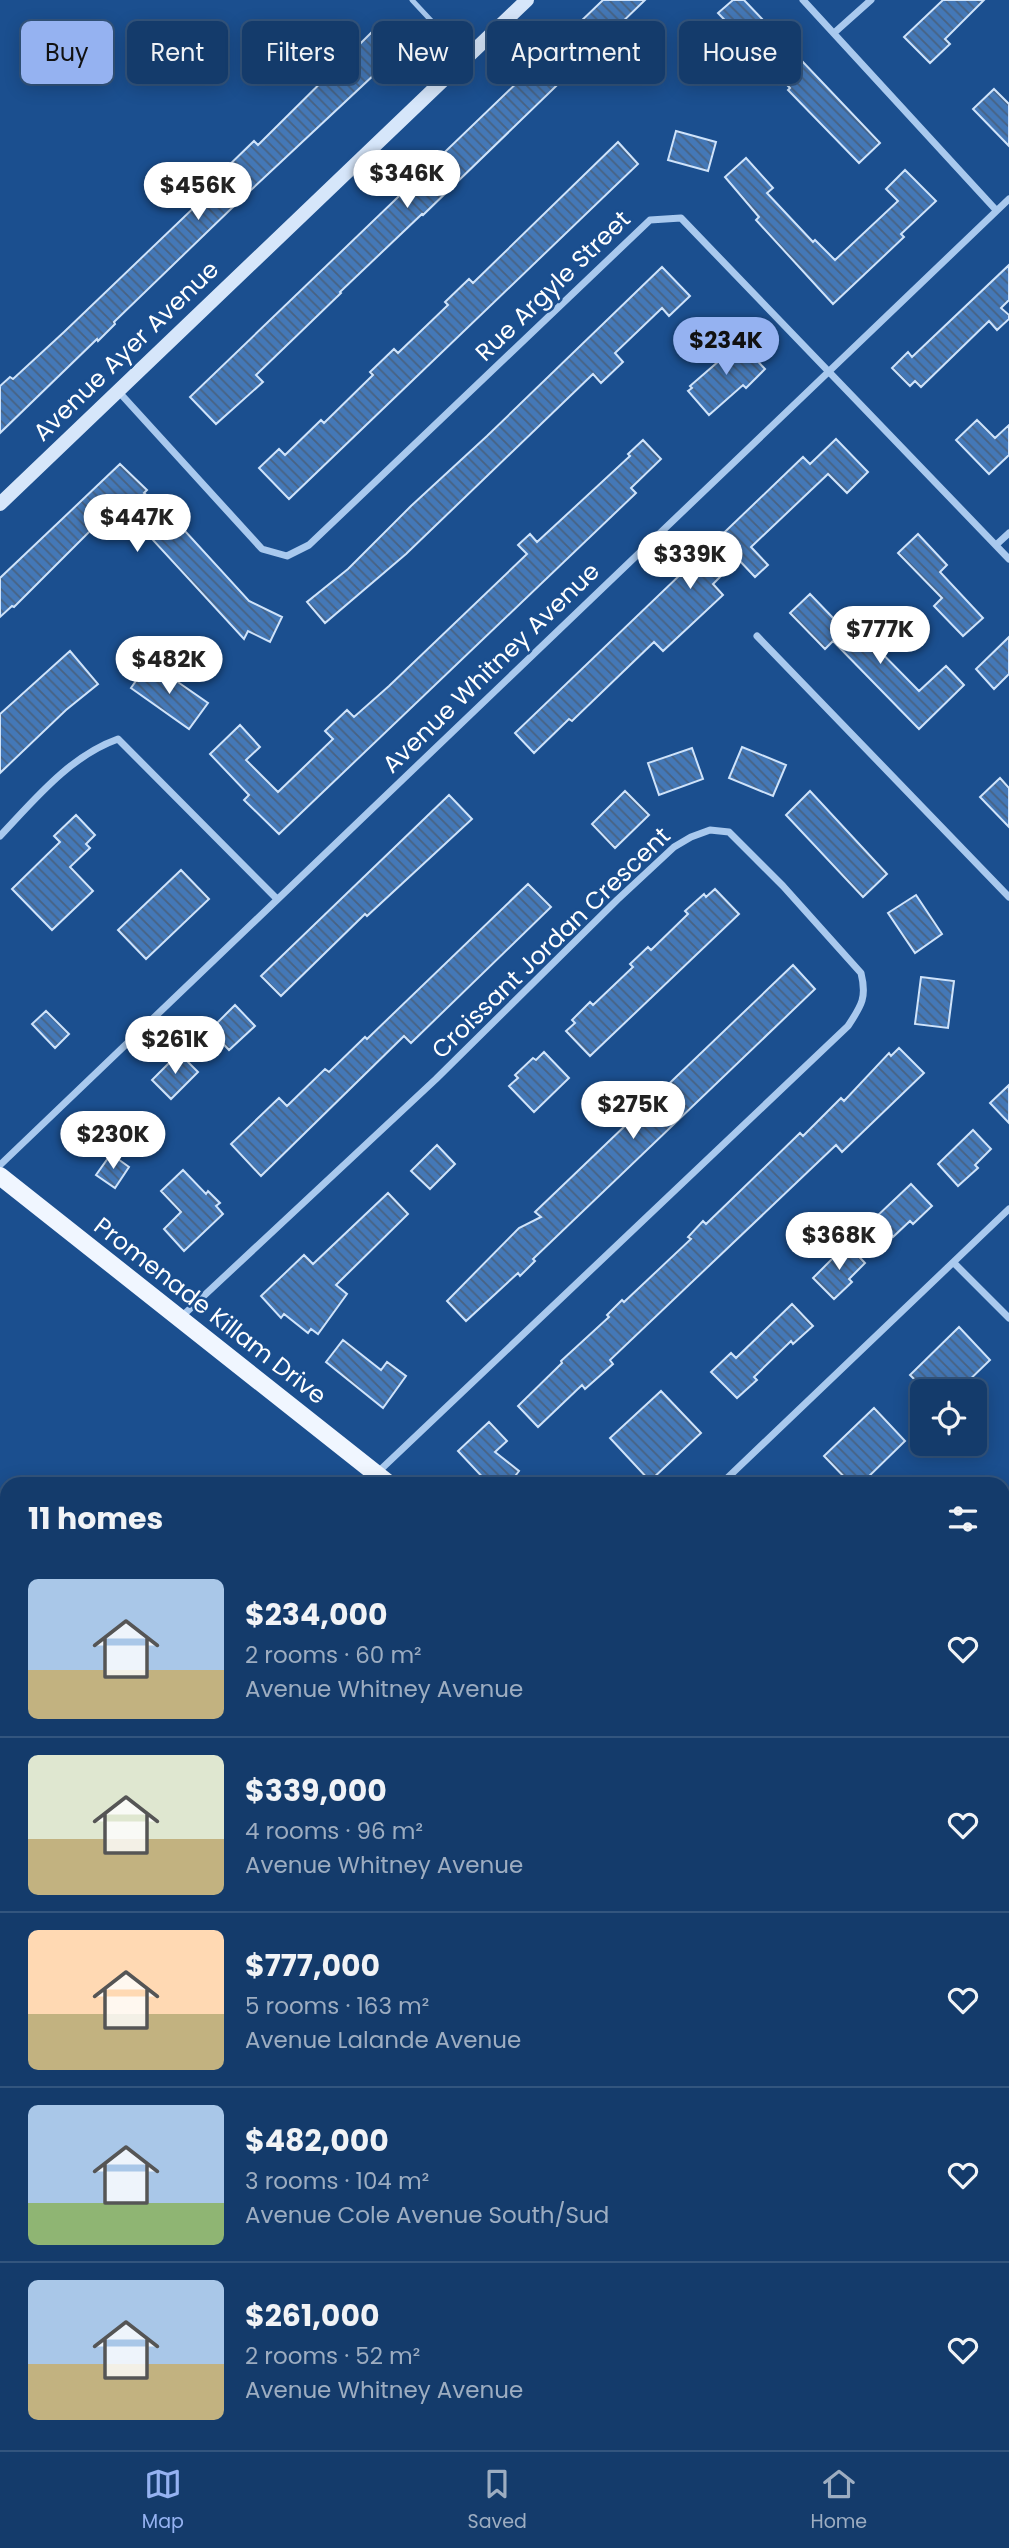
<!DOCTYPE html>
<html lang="en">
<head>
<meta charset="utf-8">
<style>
	body { margin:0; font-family:Poppins,sans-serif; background:#214673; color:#f1f3f6; height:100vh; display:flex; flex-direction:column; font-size:26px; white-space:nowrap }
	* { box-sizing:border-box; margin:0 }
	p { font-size:23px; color:#9dadc1 }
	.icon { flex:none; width:38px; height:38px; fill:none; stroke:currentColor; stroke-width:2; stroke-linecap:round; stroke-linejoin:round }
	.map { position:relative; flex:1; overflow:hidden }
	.details { position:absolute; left:0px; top:1477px; width:1010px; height:973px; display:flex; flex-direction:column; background:#143b6b; border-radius:21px 21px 0 0; box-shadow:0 4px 18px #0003,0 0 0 2px #33557e }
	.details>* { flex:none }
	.banner { position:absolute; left:21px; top:21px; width:968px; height:63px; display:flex; gap:14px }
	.controls { position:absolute; left:910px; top:1379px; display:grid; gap:14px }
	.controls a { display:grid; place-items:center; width:77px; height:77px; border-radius:10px; background:#143b6b; box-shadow:0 4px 18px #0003,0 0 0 2px #33557e; font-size:35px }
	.price { position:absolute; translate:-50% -60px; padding:0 16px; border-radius:24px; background:#fff; color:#222; font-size:23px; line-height:46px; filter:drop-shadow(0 2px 4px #0008) }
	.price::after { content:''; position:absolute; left:50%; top:42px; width:21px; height:16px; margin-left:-10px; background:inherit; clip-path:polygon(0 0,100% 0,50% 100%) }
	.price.selected { background:#95b2f1; color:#111 }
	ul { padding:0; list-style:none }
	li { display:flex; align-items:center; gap:21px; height:175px; padding:0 28px }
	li+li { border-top:2px solid #33557e }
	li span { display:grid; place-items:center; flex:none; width:196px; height:140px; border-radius:10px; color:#555 }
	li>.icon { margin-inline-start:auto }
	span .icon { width:84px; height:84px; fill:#fffc; stroke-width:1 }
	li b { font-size:30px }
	h2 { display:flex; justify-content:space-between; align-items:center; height:84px; padding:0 28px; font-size:30px }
	.chip { padding:0 24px; border-radius:10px; background:#143b6b; box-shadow:0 4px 18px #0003,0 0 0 2px #33557e; font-size:24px; line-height:63px }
	.chip.selected { background:#95b2f1; color:#111 }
	.tabs { display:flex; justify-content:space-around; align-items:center; height:98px; border-top:2px solid #33557e; background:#143b6b; font-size:19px; color:#9dadc1 }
	.tabs a { display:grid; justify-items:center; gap:4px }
	.tabs .selected { color:#95b2f1 }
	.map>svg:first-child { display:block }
	.park { fill:url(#park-tufts) }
	.building { fill:url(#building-back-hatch); stroke:#cfe3fa; stroke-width:2 }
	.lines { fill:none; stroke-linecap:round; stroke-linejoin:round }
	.path { stroke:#a9c9ee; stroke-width:3.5; stroke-dasharray:3.5 5; stroke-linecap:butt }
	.lane { stroke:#a9c9ee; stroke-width:5 }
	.street { stroke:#a9c9ee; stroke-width:7 }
	.secondary { stroke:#d6e6fa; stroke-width:14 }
	.primary { stroke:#f0f6ff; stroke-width:18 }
	.rail { stroke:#fff; stroke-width:5; stroke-dasharray:12 5; stroke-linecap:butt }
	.labels { text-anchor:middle; stroke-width:5; stroke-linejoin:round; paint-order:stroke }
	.street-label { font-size:24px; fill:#fff; stroke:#1b4f8f }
</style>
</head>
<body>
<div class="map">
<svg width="1009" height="2450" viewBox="0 0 1009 2450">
	<defs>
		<pattern id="park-tufts" width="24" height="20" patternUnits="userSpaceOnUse" patternTransform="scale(1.75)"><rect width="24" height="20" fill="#2e69ad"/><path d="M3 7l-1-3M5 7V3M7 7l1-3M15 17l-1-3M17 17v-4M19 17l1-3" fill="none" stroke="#4d80b9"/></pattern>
		<pattern id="building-back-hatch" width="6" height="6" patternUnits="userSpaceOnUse" patternTransform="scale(1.75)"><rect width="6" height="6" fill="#4478b7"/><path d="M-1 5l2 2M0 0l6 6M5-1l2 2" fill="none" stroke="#486282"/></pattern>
	</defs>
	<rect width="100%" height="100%" fill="#1b4f8f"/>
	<path class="park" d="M7,1901V2443H857L859,2450H0V1909Z"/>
	<path class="building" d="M603,0H645L423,215L422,214L340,292L341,293L256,375L263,382L216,424L190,397Z
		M733,0H744L880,143L859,163L788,90L790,88L718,13Z
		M943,0H984L945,39L950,44L930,63L904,37Z
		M378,26L400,50L392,57L395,59L378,75L376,73L235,205L114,322L115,324L98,341L97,339L0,433V386L10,377L13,379L64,332L228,175L224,170L254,141L258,145Z
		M994,89L1009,104V146L973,109Z
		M676,131L716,142L708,171L668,160Z
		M618,142L638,164L289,499L259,468L279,449L285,455L321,420L324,423L373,375L370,372L394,349L398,353L448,305L445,302L469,279L473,283Z
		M746,158L773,188L767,193L813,242L815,240L835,260L898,201L886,189L905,170L936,201L901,234L904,237L833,304L756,220L759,217L725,177Z
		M1009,265V300L1001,308L1009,315V319L997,330L989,321L921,387L915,381L910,386L892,368L908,352L912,357Z
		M662,267L690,296L669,316L662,308L615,353L623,362L601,383L593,374L406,554L325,623L307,602L348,569L411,506L487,436Z
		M736,338L765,369L746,388L743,385L709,415L688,391L692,388L690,386L720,360L717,356Z
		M977,420L995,438L1009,425V455L989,474L956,440Z
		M836,439L868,472L847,493L828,474L751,547L768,565L755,577L738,559L713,584L723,595L663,651L654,642L572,721L569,719L534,753L515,733L803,457L810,464Z
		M643,440L661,459L631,488L636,493L279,834L244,800L249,795L210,754L240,725L260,747L246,760L278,792L333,739L325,731L347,710L354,717L389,686L527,554L518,545L530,534L537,542L630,456L628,454Z
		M120,464L147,490L144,493L174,519L249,601L282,617L270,642L248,631L244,639L152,539L156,536L130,509L128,511L119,502L14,607L12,606L0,617V578Z
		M918,534L947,565L940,572L983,618L963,636L934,606L942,598L898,553Z
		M810,594L861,647L869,640L919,691L946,666L964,685L919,729L833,641L825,649L790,613Z
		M1009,637V674L994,689L976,669Z
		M70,651L98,684L66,710L0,773V714Z
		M149,662L208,703L189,729L131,688Z
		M742,747L786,765L773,796L729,778Z
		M692,748L703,779L659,795L648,763Z
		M1000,778L1009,788V827L980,797Z
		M625,791L649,815L615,848L592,824Z
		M810,791L887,874L863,897L786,815Z
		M449,795L472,819L367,916L365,914L281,996L261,976Z
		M76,815L95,835L86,844L90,848L70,867L93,891L52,930L12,889L60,842L54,836Z
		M181,870L209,899L146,959L118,930Z
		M528,884L551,907L411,1043L404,1036L261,1176L231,1144L279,1098L287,1106L325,1069L329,1072L365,1037L367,1039Z
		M715,889L739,914L590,1056L566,1031L575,1023L572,1020L590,1002L593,1005L633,967L630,964L648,947L651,950L688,914L685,911L704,894L706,897Z
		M916,895L942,934L915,953L888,913Z
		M793,965L815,989L533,1259L535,1261L520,1276L518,1273L466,1321L447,1301L519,1228L541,1217L535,1212Z
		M921,977L954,981L948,1028L915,1024Z
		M235,1005L255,1026L229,1050L210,1030Z
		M46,1011L69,1034L55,1048L32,1024Z
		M899,1048L924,1073L842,1152L836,1145L610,1360L613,1364L585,1389L582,1385L538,1427L518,1406L562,1363L561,1361L609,1317L607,1315L622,1300L624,1302L691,1239L688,1237L703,1221L706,1224L800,1133L803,1136L841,1098L844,1101L889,1053L891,1056Z
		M544,1052L569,1078L534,1112L509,1086L518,1078L515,1075L533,1058L536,1060Z
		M179,1053L198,1072L171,1099L152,1080Z
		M1009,1085V1123L990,1103Z
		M973,1130L991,1149L975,1165L978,1168L958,1186L938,1164Z
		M437,1145L455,1164L430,1189L411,1171Z
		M111,1154L129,1167L115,1188L96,1175Z
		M183,1170L206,1194L208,1191L220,1203L216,1206L223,1214L184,1251L164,1229L181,1212L161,1191Z
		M911,1184L932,1206L913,1224L910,1221L893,1237L876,1217Z
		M388,1193L408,1214L336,1285L347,1294L318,1334L311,1329L308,1333L284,1314L281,1318L261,1296L304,1255L313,1264Z
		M847,1244L865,1263L849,1279L852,1282L834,1299L813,1278Z
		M792,1304L813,1326L793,1344L791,1341L754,1377L757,1380L737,1398L711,1372L731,1353L736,1358Z
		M959,1327L990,1360L958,1391H926L910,1375Z
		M343,1340L381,1370L387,1362L406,1376L383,1408L326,1362Z
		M661,1391L701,1433L650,1481L610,1438Z
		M874,1408L905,1441L861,1484H851L824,1456Z
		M489,1422L507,1441L495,1452L519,1471L509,1484H489L458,1451Z"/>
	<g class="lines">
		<path class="path" d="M0,2052L7,2048
			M0,2190L7,2202
			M1003,2302L1009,2298
			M475,2443L480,2450
			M59,2450L60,2443
			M729,2450L747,2443"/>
		<path class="lane" d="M412,0L465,57
			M0,2262L7,2280
			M30,2450V2443"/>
		<path class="street" d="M803,0L996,210
			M834,33L871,0
			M118,391L262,549L287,556L309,545L650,220L681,218L1009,559
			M996,545L1009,533
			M757,636L1009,897
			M0,836C35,799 70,756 118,739L277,899
			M0,1165L1009,199
			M954,1263L1009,1318
			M179,1319L436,1079L617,900L674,847L691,837L710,830L729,832L783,886L861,973C867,997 862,1005 848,1026L377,1473
			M721,1484L1009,1209
			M1003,1552L1009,1546"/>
		<path class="secondary" d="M0,504L527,0
			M1003,2338L1009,2332
			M810,2450L824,2443"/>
		<path class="primary" d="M0,1176L389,1484
			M1003,1970L1009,1975"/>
		<path class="rail" d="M0,1563L7,1564
			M928,2443L931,2450"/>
	</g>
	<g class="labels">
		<g class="street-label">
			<text transform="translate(553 286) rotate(-44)" y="8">Rue Argyle Street</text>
			<text transform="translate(126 351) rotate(-44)" y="8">Avenue Ayer Avenue</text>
			<text transform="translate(491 668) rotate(-44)" y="8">Avenue Whitney Avenue</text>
			<text transform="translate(551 943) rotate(-44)" y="8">Croissant Jordan Crescent</text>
			<text transform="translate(210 1311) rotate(38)" y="8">Promenade Killam Drive</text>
		</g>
	</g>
</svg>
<div class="controls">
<a><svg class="icon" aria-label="locate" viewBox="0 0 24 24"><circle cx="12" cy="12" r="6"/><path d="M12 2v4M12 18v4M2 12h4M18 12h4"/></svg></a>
</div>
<b class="price" style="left:407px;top:210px">$346K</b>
<b class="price" style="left:198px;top:222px">$456K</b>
<b class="price selected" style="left:726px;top:377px">$234K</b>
<b class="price" style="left:137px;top:554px">$447K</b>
<b class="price" style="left:690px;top:591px">$339K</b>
<b class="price" style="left:880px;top:666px">$777K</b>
<b class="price" style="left:169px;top:696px">$482K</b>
<b class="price" style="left:175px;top:1076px">$261K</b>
<b class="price" style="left:633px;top:1141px">$275K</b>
<b class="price" style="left:113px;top:1171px">$230K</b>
<b class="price" style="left:839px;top:1272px">$368K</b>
<div class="banner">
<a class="chip selected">Buy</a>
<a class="chip">Rent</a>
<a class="chip">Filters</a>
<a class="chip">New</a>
<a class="chip">Apartment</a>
<a class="chip">House</a>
</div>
<section class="details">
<h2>11 homes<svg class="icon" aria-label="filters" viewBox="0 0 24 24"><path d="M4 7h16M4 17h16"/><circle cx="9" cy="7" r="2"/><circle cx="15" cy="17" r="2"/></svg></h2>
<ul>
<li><span style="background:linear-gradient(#a9c7e8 65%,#c2b280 0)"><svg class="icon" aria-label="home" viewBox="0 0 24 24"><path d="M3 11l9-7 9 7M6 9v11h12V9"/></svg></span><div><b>$234,000</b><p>2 rooms · 60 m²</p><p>Avenue Whitney Avenue</p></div><svg class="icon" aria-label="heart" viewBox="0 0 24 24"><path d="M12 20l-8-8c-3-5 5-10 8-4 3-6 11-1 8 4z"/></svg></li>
<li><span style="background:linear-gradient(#dfe7d0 60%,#c2b280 0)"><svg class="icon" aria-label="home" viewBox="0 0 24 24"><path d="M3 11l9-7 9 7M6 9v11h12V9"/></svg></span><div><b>$339,000</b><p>4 rooms · 96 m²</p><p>Avenue Whitney Avenue</p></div><svg class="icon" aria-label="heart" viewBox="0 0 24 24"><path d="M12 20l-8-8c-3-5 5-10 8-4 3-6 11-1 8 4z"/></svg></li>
<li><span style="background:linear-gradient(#ffd9b3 60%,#c2b280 0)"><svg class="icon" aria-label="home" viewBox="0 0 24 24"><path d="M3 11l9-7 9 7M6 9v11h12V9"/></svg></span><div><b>$777,000</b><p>5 rooms · 163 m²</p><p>Avenue Lalande Avenue</p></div><svg class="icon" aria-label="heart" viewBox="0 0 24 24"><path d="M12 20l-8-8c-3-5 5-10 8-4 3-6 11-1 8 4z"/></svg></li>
<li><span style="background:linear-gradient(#a9c7e8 70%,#8fb573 0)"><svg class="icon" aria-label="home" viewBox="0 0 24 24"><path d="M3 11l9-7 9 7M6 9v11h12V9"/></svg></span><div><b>$482,000</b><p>3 rooms · 104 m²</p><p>Avenue Cole Avenue South/Sud</p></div><svg class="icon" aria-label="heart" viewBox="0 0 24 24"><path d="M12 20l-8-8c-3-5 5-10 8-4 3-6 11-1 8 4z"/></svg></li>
<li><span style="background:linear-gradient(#a9c7e8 60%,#c2b280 0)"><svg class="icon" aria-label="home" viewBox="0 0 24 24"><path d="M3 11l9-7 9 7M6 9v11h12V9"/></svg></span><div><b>$261,000</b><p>2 rooms · 52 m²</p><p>Avenue Whitney Avenue</p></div><svg class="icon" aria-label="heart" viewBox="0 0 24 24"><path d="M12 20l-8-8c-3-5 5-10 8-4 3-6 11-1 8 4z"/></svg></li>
</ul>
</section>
</div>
<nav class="tabs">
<a class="selected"><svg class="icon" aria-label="map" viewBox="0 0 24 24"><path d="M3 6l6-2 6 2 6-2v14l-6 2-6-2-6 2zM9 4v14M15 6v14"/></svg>Map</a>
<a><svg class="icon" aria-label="saved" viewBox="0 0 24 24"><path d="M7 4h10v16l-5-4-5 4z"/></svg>Saved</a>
<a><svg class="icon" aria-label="home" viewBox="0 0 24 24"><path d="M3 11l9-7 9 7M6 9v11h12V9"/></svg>Home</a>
</nav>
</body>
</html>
